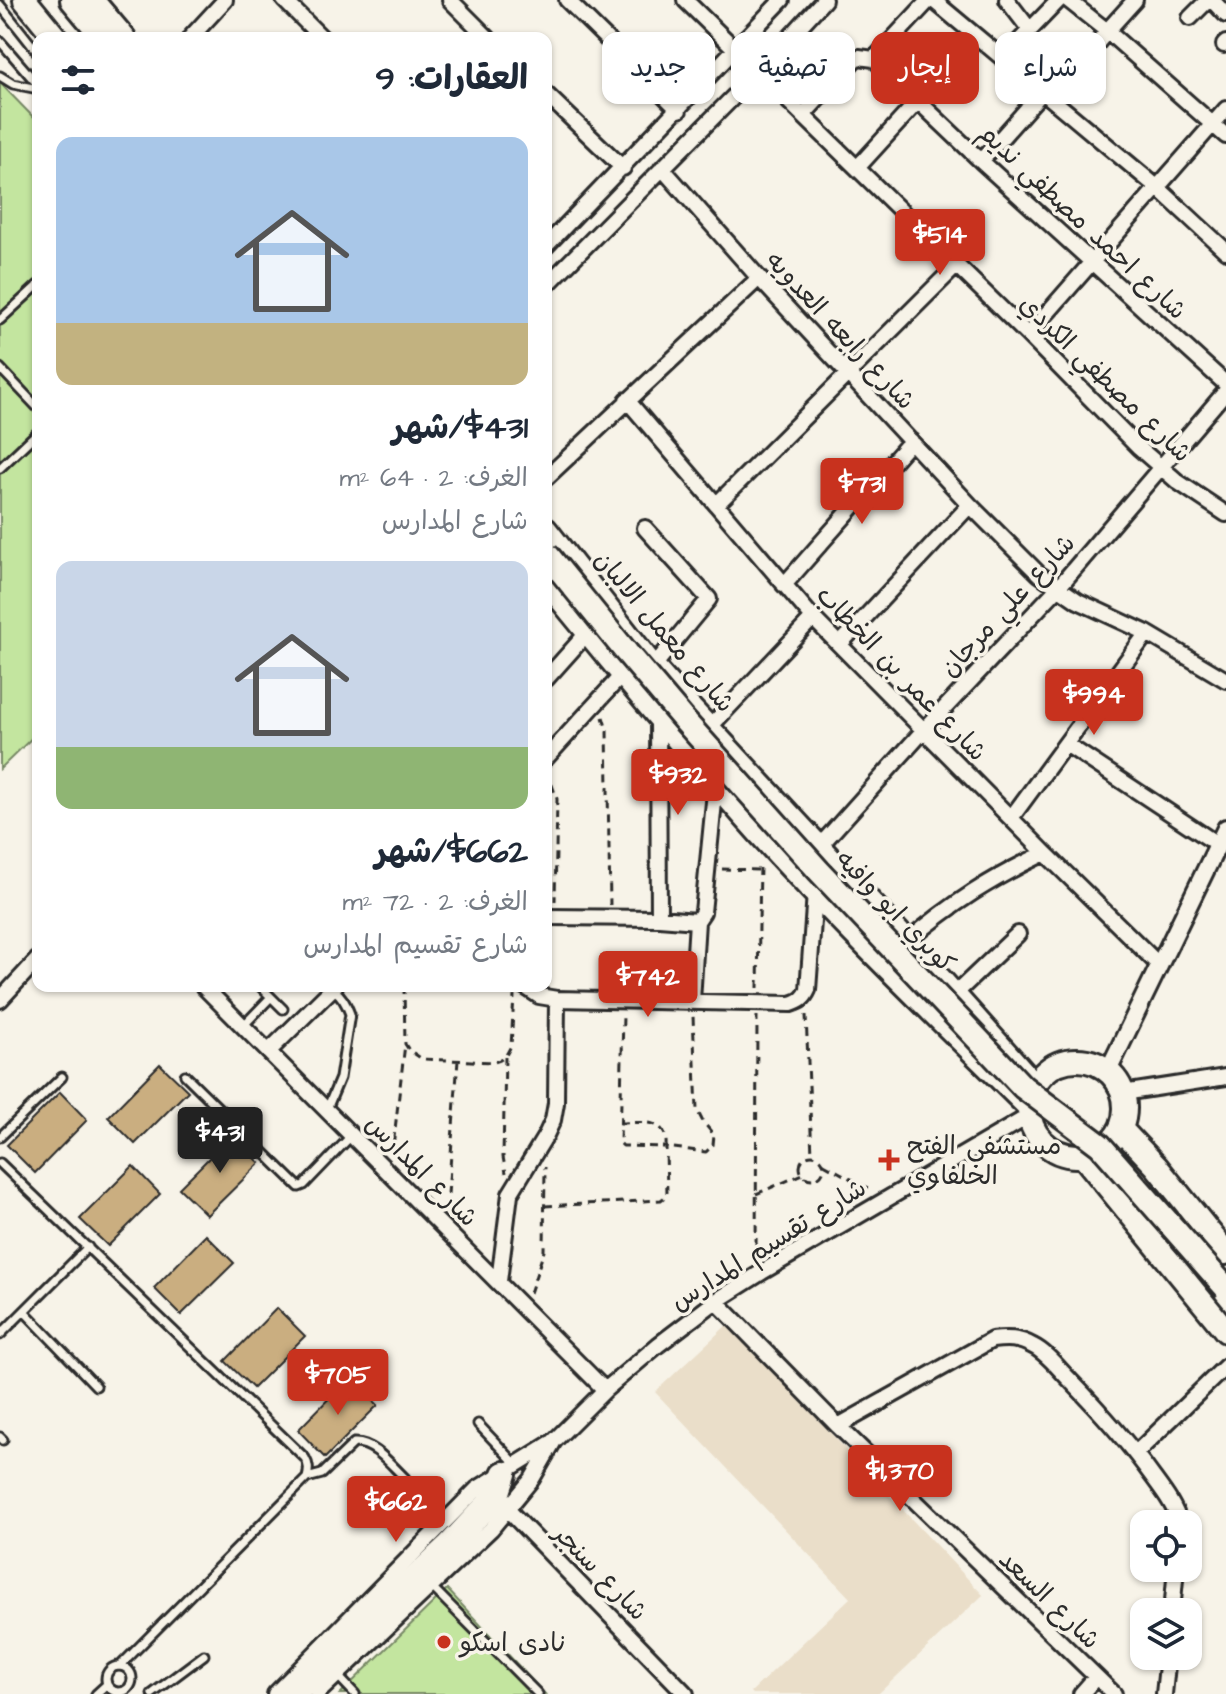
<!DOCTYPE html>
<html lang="ar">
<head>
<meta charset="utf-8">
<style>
	body { margin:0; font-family:"Architects Daughter","Playpen Sans Arabic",sans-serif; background:#f6f6f7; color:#1f2937; direction:rtl; height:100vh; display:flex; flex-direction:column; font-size:30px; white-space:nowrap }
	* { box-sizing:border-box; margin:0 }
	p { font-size:26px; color:#747a83 }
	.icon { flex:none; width:44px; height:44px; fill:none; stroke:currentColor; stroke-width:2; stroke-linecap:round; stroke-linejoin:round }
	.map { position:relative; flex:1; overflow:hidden; direction:ltr }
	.drawer { position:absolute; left:32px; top:32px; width:520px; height:960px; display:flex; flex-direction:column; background:#fff; border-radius:16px; box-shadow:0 2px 6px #0004; direction:rtl }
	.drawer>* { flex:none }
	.hud { position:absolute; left:576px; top:32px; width:530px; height:72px; direction:rtl; display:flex; gap:16px }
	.buttons { position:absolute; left:1130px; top:1510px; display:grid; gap:16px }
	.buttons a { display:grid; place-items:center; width:72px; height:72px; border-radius:16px; background:#fff; box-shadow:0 2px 6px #0004; font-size:40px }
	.price { position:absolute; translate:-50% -68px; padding:0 18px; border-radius:8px; background:#c8321e; color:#fff; font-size:26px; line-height:52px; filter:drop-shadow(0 2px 4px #0008) }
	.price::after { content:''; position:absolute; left:50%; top:48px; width:24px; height:18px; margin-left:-12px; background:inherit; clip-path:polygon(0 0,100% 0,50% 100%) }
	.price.on { background:#222; color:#fff }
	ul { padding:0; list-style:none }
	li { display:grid; align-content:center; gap:16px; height:424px; padding:0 24px }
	li span { display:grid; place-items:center; height:248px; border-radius:16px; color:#555 }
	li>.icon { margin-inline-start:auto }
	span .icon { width:144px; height:144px; fill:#fffc; stroke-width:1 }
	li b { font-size:34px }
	h2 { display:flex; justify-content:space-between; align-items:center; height:96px; padding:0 24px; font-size:34px }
	.pill { padding:0 28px; border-radius:16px; background:#fff; box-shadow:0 2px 6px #0004; font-size:28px; line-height:72px }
	.pill.on { background:#c8321e; color:#fff }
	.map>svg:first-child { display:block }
	.built { fill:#eadec9 }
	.green { fill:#c3e59f; stroke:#778865; stroke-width:2 }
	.building { fill:#caae80; stroke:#2b2b2b; stroke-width:2 }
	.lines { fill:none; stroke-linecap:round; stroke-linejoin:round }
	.service-casing { stroke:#2b2b2b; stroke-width:13 }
	.minor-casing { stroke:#2b2b2b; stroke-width:20 }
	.tertiary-casing { stroke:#2b2b2b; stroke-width:22 }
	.primary-casing { stroke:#2b2b2b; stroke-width:28 }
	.motorway-casing { stroke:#2b2b2b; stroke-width:30 }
	.path { stroke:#2b2b2b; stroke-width:3; stroke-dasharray:8 6; stroke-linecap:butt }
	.service { stroke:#f7f3e8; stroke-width:7 }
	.minor { stroke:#f7f3e8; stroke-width:14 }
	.tertiary { stroke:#f7f3e8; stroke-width:16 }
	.primary { stroke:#f7f3e8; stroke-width:22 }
	.motorway { stroke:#f7f3e8; stroke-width:24 }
	.primary-bridge-casing { stroke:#2b2b2b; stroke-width:28; stroke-linecap:butt }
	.primary-bridge { stroke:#f7f3e8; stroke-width:22 }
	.poi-dot { fill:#c8321e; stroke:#f7f3e8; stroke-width:3 }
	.labels { text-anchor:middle; stroke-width:7; stroke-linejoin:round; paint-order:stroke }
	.street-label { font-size:26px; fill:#2b2b2b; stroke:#f7f3e8 }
	.poi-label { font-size:26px; fill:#2b2b2b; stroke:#f7f3e8; text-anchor:start }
</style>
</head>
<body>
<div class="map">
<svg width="1226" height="1694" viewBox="0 0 1226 1694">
	<rect width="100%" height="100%" fill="#f7f3e8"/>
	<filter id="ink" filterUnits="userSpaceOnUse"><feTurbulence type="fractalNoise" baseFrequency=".0125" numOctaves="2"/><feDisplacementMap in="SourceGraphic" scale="16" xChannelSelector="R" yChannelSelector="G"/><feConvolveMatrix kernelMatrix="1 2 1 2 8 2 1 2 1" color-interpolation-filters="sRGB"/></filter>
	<g filter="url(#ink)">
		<path class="built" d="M728,1324L983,1595L878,1694H753L751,1692L850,1598L655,1392Z"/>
		<path class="green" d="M0,83L38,122V732L0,769Z
			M447,1589L545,1694H340Z"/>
		<path class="building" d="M160,1064L188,1091L135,1144L108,1117Z
			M60,1092L87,1120L35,1173L7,1145Z
			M232,1135L260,1163L207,1215L179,1188Z
			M133,1166L160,1194L108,1246L80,1219Z
			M206,1235L234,1263L181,1315L154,1288Z
			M277,1308L305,1336L253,1388L225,1361Z
			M350,1377L378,1405L325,1458L298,1430Z"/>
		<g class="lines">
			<defs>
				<path id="service" d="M0,5L38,53
					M0,41L38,85
					M0,76L13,84L38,89
					M0,320L38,285
					M0,368L38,408
					M0,468L38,432
					M260,986L283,1009
					M243,1026L271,997
					M185,1075L299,1187L304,1185L352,1135
					M327,1109L340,1078L350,1014C346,1003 342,996 333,989
					M0,1137L62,1077
					M0,1163L305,1458C309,1465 309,1470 307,1478L120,1666
					M24,1311L96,1386
					M0,1335L88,1247
					M478,1424L516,1464
					M0,1437L3,1440
					M307,1478L322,1474L354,1443C374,1442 391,1465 405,1478
					M431,1586L538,1694
					M106 1679a13 13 0 1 1 26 0a13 13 0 1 1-26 0Z
					M337,1675L355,1694
					M96,1694L107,1684
					M152,1694L204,1655"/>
				<path id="minor" d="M284,0L322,38
					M450,0L488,38
					M567,0L679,110
					M685,0L1028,335L1139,448L1178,482L1226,514
					M933,0L1158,188L1226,251
					M1007,0L1030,30
					M1068,0L1107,31L1226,136
					M1212,0L1226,15
					M1190,18L1208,0
					M190,38L225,0
					M1224,45L1226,43
					M1003,58L1059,0
					M874,59L929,0
					M546,94L623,168
					M1052,99L1107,31L1135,0
					M803,115L855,59L859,57L874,59L981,161L1226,384
					M981,161L1043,91
					M662,168L759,278L970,505L1039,574L1078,601L1147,633L1226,680
					M857,168L919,100
					M546,246L782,0
					M546,286L759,71L824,0
					M1028,335L1226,109
					M627,400L813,618L1045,853L1159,965
					M546,478L759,278
					M717,504L956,266
					M645,528L709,599L653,667
					M784,585L911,441
					M840,644L970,505
					M546,679L588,632
					M658,717L659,918
					M708,729L813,618
					M1066,744L1217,844
					M546,758L622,675
					M1011,818L1147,633
					M818,848L924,730L1057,589L1226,391
					M546,917L659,918L697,921
					M907,942C951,904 992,878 1045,853
					M203,986L605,1390
					M524,986L539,996L557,999L791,1004C800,1001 804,999 808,990L815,893
					M954,995L1018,934
					M0,1000L38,959
					M692,1001L697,921L703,912L716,782
					M269,1051L335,986
					M1123,1093L1226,1077
					M499,1281L510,1194L546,1135L553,1120L556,1103L557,999
					M716,1301L838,1426L1114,1694
					M838,1426L992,1340C1007,1338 1019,1338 1033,1346C1047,1353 1058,1368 1069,1379C1099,1410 1128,1442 1153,1477C1164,1492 1175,1506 1180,1524
					M1136,1453L1226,1366
					M507,1502L508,1510L686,1694
					M1172,1612L1176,1568
					M275,1694L477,1489L551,1443
					M317,1694L491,1529L532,1479L554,1441L605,1390L658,1345L716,1301L762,1272L1029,1116
					M1081,1694L1096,1677
					M1164,1694L1168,1656"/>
				<path id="tertiary" d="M1108,1071L1226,828"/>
				<path id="primary" d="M25,0L56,38
					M72,0L97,30
					M92,0L124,38
					M546,530L653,667L677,694L907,942L1023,1072
					M546,581C616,667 687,752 761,835C846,929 939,1018 1029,1107
					M1029 1108a48 48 0 1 1 96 0a48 48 0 1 1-96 0Z
					M1121,1129L1156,1166L1226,1253
					M1083,1156L1226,1331"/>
				<path id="motorway" d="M293,1694L449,1546L497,1495L504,1474"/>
			</defs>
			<use href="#service" class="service-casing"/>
			<use href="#minor" class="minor-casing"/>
			<use href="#tertiary" class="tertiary-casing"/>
			<use href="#primary" class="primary-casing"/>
			<use href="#motorway" class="motorway-casing"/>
			<path class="path" d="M603,717L607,730L610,905
				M547,771L557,799L555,901
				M722,869L758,870
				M404,986L405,1044L409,1050L422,1059L494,1062L500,1060L505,1057L511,1046L514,996
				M758,988L760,864
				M806,1015L812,1155
				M505,1057L503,1157L506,1173
				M620,1123C642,1123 668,1117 666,1147L706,1152L713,1145L714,1135L703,1122L697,1110L693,1016
				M392,1155L405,1044
				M800 1167a12 12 0 1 1 24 0a12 12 0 1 1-24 0Z
				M824,1164L873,1191
				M756,1194L803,1174
				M545,1206L661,1200L667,1195L666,1147L623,1146L620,1143L623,1015
				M447,1208L458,1060
				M756,1260L757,1016
				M530,1293L544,1251L545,1167"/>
			<use href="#service" class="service"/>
			<use href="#minor" class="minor"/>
			<use href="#tertiary" class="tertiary"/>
			<use href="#primary" class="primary"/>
			<use href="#motorway" class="motorway"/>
			<defs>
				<path id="primary-bridge" d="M546,553L627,653L683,719L819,871L1023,1087L1100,1145L1226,1288"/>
			</defs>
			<use href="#primary-bridge" class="primary-bridge-casing"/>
			<use href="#primary-bridge" class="primary-bridge"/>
		</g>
	</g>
	<g class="poi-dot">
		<path d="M885 1148h8v8h8v8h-8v8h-8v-8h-8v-8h8z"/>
		<circle cx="444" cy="1642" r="8"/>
	</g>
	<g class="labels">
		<g class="street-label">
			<text transform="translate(1083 221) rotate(43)" y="9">شارع احمد مصطفي نديم</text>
			<text transform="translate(841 330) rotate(47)" y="9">شارع رابعه العدويه</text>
			<text transform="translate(1106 378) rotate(44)" y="9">شارع مصطفي الكردي</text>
			<text transform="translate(1007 605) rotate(-47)" y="9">شارع علي مرجان</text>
			<text transform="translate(665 631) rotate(50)" y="9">شارع معمل الالبان</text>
			<text transform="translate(902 673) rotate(46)" y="9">شارع عمر بن الخطاب</text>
			<text transform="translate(896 911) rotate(46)" y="9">كوبري ابو وافيه</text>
			<text transform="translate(422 1170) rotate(45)" y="9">شارع المدارس</text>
			<text transform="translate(768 1244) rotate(-32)" y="9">شارع تقسيم المدارس</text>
			<text transform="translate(601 1572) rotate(46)" y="9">شارع سنجر</text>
			<text transform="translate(1050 1599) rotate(44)" y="9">شارع السعد</text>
		</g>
		<g class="poi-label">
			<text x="907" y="1154">مستشفي الفتح<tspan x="907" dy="30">الخلفاوي</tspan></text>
			<text x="460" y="1651">نادى اسكو</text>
		</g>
	</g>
</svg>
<div class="buttons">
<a><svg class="icon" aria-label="locate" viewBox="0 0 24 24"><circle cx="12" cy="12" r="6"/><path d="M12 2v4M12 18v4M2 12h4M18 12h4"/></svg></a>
<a><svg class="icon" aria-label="layers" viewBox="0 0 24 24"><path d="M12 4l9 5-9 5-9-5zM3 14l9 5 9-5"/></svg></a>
</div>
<b class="price" style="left:940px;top:277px">$514</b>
<b class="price" style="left:862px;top:526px">$731</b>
<b class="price" style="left:1094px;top:737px">$994</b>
<b class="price" style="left:678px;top:817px">$932</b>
<b class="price" style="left:648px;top:1019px">$742</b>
<b class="price on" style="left:220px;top:1175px">$431</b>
<b class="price" style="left:338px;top:1417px">$705</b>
<b class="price" style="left:900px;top:1513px">$1,370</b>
<b class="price" style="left:396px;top:1544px">$662</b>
<div class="hud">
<a class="pill">شراء</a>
<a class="pill on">إيجار</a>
<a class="pill">تصفية</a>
<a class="pill">جديد</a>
</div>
<section class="drawer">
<h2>العقارات: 9<svg class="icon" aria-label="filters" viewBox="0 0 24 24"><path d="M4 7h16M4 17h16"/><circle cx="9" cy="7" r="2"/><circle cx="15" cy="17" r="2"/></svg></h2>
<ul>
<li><span style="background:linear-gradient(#a9c7e8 75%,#c2b280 0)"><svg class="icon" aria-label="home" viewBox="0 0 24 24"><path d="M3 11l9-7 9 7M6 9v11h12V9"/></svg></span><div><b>$431/شهر</b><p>الغرف: 2 · 64 m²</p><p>شارع المدارس</p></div></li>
<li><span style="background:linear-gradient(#c9d6e8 75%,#8fb573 0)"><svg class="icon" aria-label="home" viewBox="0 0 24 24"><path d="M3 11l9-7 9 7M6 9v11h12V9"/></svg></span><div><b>$662/شهر</b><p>الغرف: 2 · 72 m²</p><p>شارع تقسيم المدارس</p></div></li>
</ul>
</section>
</div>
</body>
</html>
